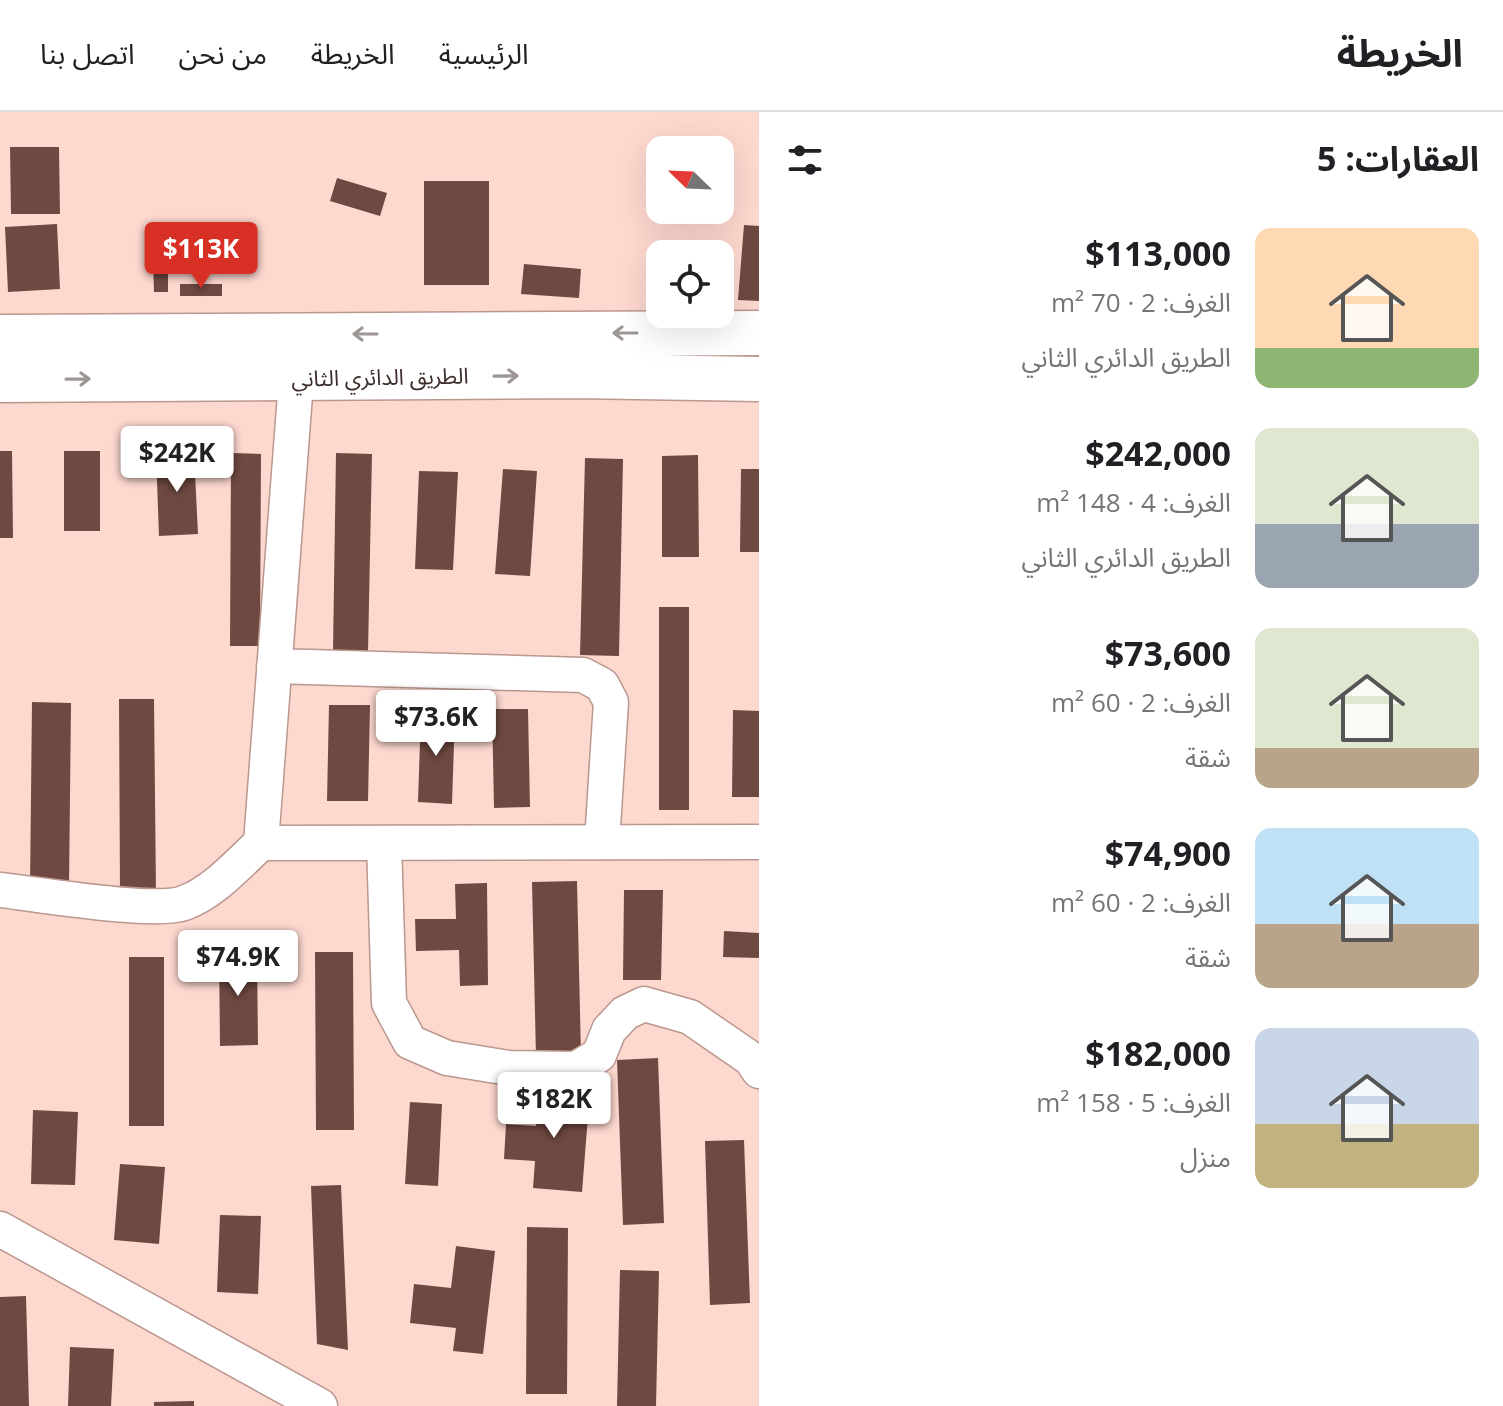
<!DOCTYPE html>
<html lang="ar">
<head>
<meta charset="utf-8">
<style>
	body { margin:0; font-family:"Open Sans","Noto Sans Arabic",sans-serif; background:#f2f2f2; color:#202124; direction:rtl; height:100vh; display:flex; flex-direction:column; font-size:30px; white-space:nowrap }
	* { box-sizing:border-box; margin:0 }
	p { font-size:26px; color:#757577 }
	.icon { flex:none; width:44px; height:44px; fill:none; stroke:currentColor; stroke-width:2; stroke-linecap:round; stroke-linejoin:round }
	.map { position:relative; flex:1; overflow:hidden; direction:ltr }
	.drawer { display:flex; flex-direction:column; background:#fff; width:744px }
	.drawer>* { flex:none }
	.needle { width:52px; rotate:293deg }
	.controls { position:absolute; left:646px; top:24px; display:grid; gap:16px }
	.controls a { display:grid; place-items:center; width:88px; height:88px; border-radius:16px; background:#fff; box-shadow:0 8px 32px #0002; font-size:40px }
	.price { position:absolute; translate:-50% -68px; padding:0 18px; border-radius:8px; background:#fff; color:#222; font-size:26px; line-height:52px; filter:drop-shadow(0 2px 4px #0008) }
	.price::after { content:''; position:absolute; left:50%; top:48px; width:24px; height:18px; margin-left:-12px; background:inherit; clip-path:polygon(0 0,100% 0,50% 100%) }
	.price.current { background:#d93025; color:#fff }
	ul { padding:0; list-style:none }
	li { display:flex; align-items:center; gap:24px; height:200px; padding:0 24px }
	li span { display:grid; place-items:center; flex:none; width:224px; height:160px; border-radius:16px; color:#555 }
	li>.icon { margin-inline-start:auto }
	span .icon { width:96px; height:96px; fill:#fffc; stroke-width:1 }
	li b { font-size:34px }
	h2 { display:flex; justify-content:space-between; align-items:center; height:96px; padding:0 24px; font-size:34px }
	header { display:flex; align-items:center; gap:48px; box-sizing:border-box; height:112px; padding:0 40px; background:#fff; border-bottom:2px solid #e0e0e0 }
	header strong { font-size:38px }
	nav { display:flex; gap:44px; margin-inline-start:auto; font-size:28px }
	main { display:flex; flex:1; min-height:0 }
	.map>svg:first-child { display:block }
	.building { fill:#6f4941 }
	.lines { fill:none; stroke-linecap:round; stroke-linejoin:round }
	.minor-casing { stroke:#ba978f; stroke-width:37 }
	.highway-casing { stroke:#ba978f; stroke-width:47 }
	.minor { stroke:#fff; stroke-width:34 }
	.highway { stroke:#fff; stroke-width:44 }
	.oneway { stroke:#9e9695 }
	.labels { text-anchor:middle; stroke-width:8; stroke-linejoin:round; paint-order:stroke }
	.street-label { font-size:22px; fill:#3c2e2b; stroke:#fff }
</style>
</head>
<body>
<header>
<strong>الخريطة</strong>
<nav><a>الرئيسية</a><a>الخريطة</a><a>من نحن</a><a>اتصل بنا</a></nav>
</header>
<main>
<section class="drawer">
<h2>العقارات: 5<svg class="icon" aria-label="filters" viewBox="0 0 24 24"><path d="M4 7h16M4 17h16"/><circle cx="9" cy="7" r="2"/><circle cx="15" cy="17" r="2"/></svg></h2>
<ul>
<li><span style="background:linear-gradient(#ffd9b3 75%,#8fb573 0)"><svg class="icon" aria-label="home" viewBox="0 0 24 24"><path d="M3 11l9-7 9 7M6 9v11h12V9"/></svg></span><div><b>$113,000</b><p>الغرف: 2 · 70 m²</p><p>الطريق الدائري الثاني</p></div></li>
<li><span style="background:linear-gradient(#dfe7d0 60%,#9aa5b1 0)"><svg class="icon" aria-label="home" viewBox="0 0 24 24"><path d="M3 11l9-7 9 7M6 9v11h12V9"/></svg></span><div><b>$242,000</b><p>الغرف: 4 · 148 m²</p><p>الطريق الدائري الثاني</p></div></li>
<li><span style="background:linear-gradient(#dfe7d0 75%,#b9a48a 0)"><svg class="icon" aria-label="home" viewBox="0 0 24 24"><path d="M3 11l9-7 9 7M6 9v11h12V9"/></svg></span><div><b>$73,600</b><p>الغرف: 2 · 60 m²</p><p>شقة</p></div></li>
<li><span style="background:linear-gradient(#bfe0f5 60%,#b9a48a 0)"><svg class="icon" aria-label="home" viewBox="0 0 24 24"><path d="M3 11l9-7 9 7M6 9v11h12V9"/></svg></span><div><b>$74,900</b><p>الغرف: 2 · 60 m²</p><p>شقة</p></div></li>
<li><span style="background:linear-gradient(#c9d6e8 60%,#c2b280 0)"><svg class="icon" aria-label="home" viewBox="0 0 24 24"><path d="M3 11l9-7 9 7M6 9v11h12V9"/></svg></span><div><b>$182,000</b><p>الغرف: 5 · 158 m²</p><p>منزل</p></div></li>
</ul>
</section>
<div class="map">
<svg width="759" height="1294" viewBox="0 0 759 1294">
	<rect width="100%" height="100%" fill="#fdd8cf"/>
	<path class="building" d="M10,35H59L60,102H11Z
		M337,66L387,81L380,104L330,89Z
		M424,69H489V173H424Z
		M57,112L60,177L8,180L5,115Z
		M744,113L759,114V189L738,188Z
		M168,148V180H154L153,149Z
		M524,152L581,157L579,186L521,182Z
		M180,172H222V184H180Z
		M0,339H12L13,426H0Z
		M64,339H100V419H64Z
		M194,341L198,422L159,424L156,342Z
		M231,341L261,342L260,534H230Z
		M336,341L372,342L368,540L333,539Z
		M698,343L699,445H662V344Z
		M585,346L623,347L619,544L580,543Z
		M503,357L537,359L530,464L495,462Z
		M741,357H759V440H740Z
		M419,359L458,360L453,458L415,457Z
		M659,495H689V698H659Z
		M119,587H154L156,781H120Z
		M32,590L71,591L69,776H30Z
		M329,593H370L368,689H327Z
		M492,597H528L530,695L494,696Z
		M733,598L759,599V685H732Z
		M421,599L455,601L452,692L418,690Z
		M577,769L581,944L536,945L532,770Z
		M487,771L488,873L460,874L459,838L416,839L415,807H456L455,772Z
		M624,778H663L661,868H623Z
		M724,819L759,821V846L723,845Z
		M219,838H257L258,933L220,934Z
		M315,840H353L354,1018H316Z
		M129,845H164V1014H129Z
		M658,946L664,1111L623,1113L617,948Z
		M539,976L590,979L582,1080L533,1076L535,1049L504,1047L506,1012L536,1014Z
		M410,990L442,992L438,1074L405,1072Z
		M33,998L78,1000L75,1073L31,1072Z
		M744,1028L750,1191L710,1193L705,1029Z
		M120,1052L165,1055L159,1132L114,1128Z
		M341,1073L348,1238L317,1232L311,1074Z
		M220,1103L261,1104L258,1182L217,1180Z
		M527,1115L568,1116L567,1282H526Z
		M456,1134L495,1139L483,1242L453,1239L456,1216L410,1211L414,1172L451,1176Z
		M620,1158L659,1159L656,1294H617Z
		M26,1184L29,1294H0V1185Z
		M70,1235L114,1237L111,1294H68Z
		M194,1289V1294H154V1290Z"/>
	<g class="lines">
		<defs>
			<path id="minor" d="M274,554L583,563L602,573L611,590L602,730
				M261,731L298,243
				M384,731L389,891L410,930L447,946L509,956L576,957L599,943L609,918L625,901L644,892L690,905L751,947L759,959
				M0,778C36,782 155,802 184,791C214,780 238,752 261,731L759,730
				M0,1117L320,1294"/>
			<path id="highway" d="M0,225L759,221
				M0,268L576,264L759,267"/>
		</defs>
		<use href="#minor" class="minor-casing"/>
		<use href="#highway" class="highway-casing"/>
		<use href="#minor" class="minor"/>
		<use href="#highway" class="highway"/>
	</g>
	<defs><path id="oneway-shaft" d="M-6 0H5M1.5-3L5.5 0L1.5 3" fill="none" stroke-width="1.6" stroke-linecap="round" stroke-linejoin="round" transform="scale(2)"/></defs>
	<g class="oneway">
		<use href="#oneway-shaft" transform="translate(625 221) rotate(180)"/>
		<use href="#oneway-shaft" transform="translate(365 222) rotate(180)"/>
		<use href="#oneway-shaft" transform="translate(506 264) rotate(-1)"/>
		<use href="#oneway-shaft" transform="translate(78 267) rotate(-1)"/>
	</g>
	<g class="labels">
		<g class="street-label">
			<text transform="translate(380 265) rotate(-1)" y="8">الطريق الدائري الثاني</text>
		</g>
	</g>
</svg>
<div class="controls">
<a><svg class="needle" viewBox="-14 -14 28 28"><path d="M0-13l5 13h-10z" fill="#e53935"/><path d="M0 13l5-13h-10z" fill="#757577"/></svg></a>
<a><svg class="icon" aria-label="locate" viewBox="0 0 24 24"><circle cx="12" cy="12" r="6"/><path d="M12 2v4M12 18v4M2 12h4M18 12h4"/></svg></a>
</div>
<b class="price current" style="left:201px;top:178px">$113K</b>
<b class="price" style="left:177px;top:382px">$242K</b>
<b class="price" style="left:436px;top:646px">$73.6K</b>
<b class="price" style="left:238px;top:886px">$74.9K</b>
<b class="price" style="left:554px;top:1028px">$182K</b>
</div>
</main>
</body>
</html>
